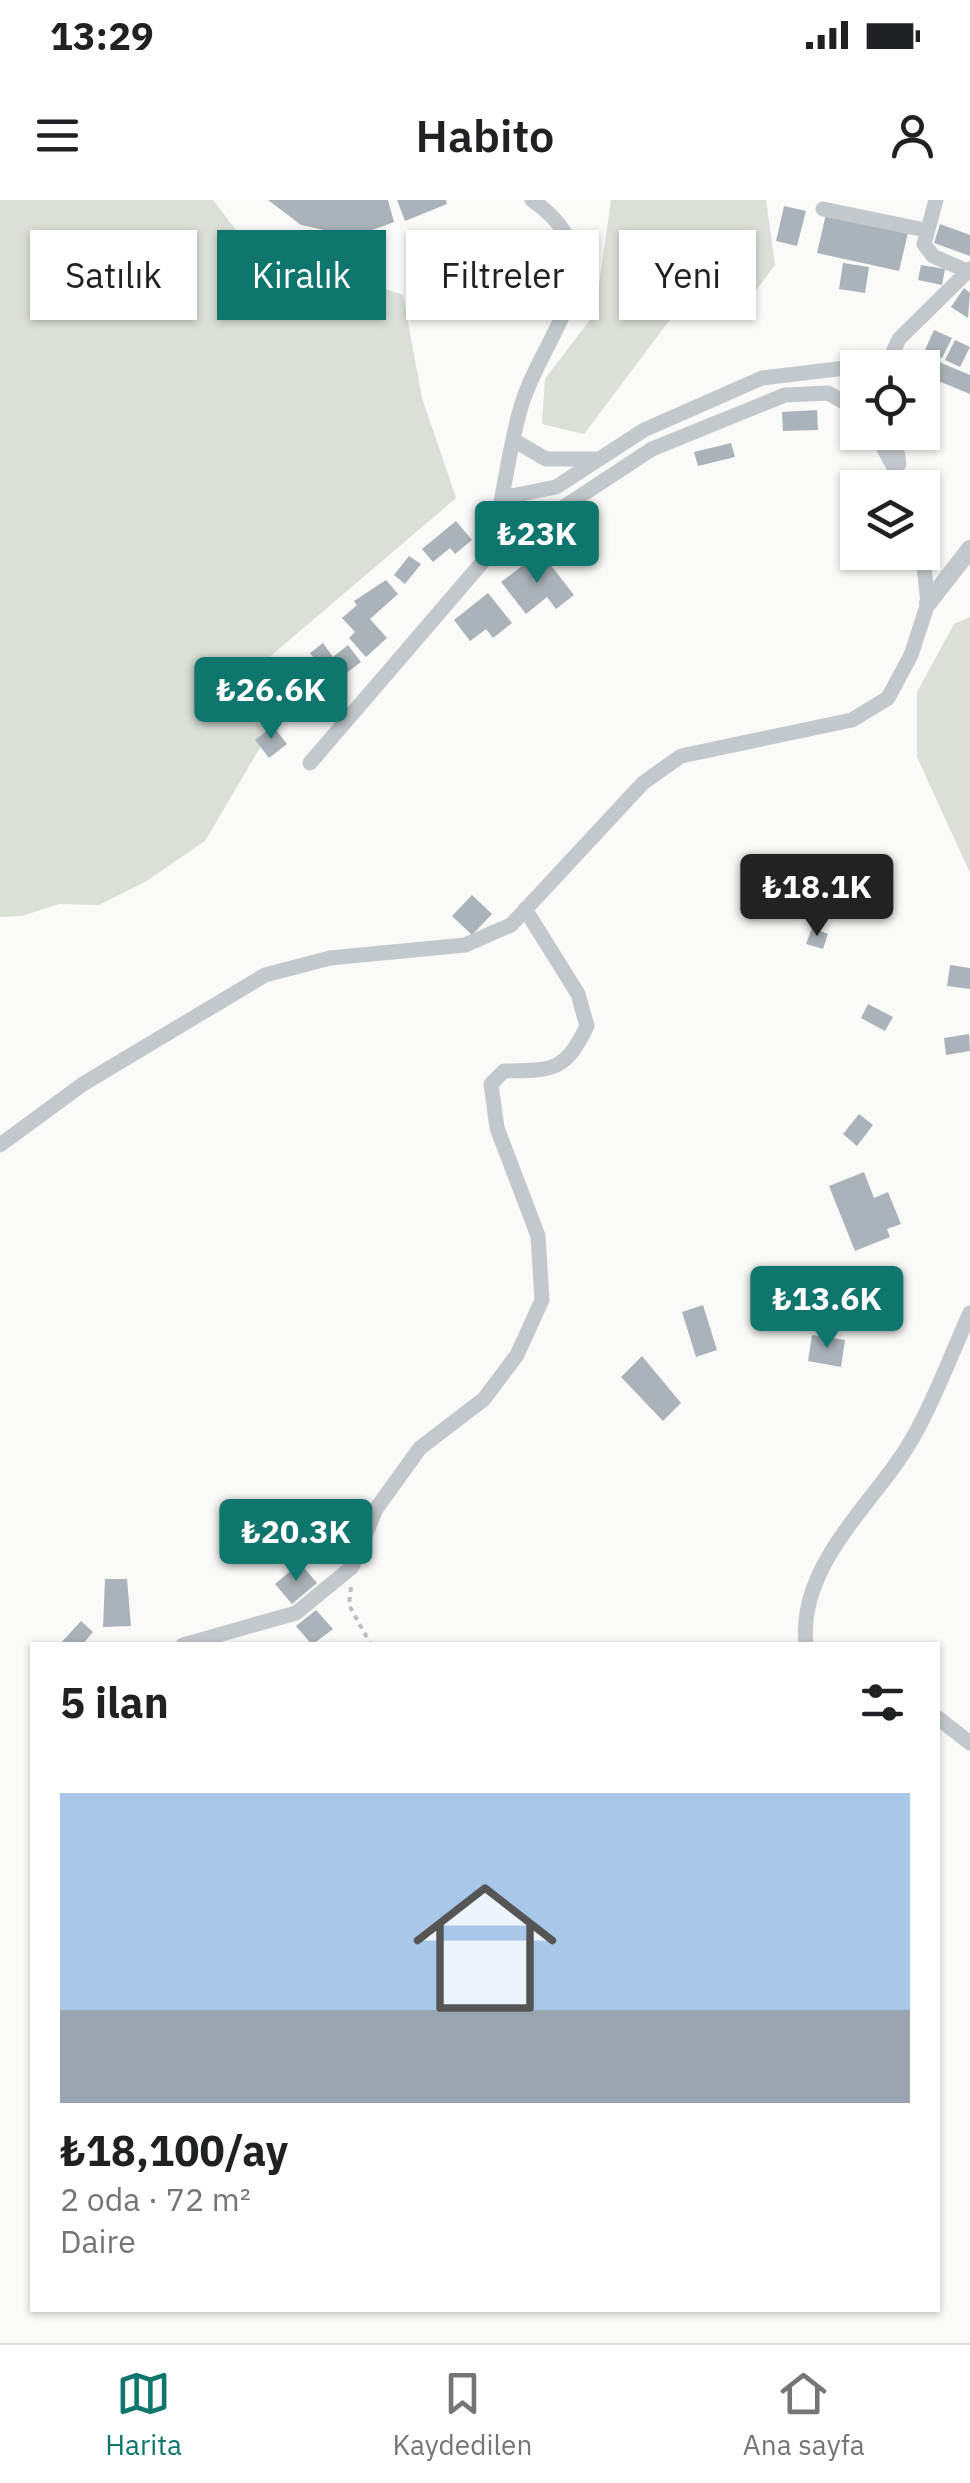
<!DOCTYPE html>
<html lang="tr">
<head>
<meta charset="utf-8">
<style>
	body { margin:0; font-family:"IBM Plex Sans",sans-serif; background:#f6f6f6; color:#202124; height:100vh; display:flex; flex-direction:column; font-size:38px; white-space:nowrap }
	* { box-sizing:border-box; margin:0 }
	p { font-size:32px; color:#757577 }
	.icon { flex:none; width:55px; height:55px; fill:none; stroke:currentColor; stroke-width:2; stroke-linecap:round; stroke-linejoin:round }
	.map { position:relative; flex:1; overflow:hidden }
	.side { position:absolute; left:30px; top:1442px; width:910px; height:670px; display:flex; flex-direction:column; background:#fff; border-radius:0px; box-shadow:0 2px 8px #0004 }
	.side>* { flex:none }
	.hud { position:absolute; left:30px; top:30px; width:910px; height:90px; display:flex; gap:20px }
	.controls { position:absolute; left:840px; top:150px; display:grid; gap:20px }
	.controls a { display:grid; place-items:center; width:100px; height:100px; border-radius:0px; background:#fff; box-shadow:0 2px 8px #0004; font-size:50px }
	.price { position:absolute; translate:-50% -85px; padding:0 22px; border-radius:10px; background:#0f766e; color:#fff; font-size:32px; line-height:65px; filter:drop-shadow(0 2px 5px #0008) }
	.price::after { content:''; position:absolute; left:50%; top:60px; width:30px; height:22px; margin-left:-15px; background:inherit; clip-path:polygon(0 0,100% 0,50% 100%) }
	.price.selected { background:#222; color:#fff }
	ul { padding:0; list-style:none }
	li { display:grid; align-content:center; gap:20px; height:530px; padding:0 30px }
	li span { display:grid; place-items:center; height:310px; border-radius:0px; color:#555 }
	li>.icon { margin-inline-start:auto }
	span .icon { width:180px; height:180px; fill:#fffc; stroke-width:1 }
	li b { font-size:42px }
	h2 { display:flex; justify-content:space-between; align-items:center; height:120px; padding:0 30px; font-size:42px }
	.pill { padding:0 35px; border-radius:0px; background:#fff; box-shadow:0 2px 8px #0004; font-size:35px; line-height:90px }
	.pill.selected { background:#0f766e; color:#fff }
	.status { display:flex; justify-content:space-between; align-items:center; height:70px; padding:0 50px; background:#fff; direction:ltr }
	.status svg { height:28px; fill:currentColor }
	header { display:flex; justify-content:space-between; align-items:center; height:130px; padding:0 30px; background:#fff; font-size:45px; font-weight:600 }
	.tabs { display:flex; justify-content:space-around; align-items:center; height:140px; border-top:2px solid #e0e0e0; background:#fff; font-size:28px; color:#757577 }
	.tabs a { display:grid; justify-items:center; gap:5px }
	.tabs .selected { color:#0f766e }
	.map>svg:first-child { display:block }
	.green { fill:#dadfd7 }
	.building { fill:#aab3b9 }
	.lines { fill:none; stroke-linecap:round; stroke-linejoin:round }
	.path { stroke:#bbbfc2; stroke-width:4; stroke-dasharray:5 5; stroke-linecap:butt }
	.minor { stroke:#c3c8cc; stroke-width:15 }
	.tertiary { stroke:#c3c8cc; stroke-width:18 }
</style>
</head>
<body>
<div class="status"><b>13:29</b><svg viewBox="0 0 49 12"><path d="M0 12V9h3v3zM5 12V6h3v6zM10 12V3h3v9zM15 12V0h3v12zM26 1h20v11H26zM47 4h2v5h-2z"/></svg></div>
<header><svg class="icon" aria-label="menu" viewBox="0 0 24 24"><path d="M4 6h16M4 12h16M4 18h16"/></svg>Habito<svg class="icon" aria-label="person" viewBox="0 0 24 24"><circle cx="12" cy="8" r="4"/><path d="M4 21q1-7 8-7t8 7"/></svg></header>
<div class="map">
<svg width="970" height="2143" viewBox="0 0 970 2143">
	<rect width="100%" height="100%" fill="#fafaf8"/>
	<path class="green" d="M0,0H213L280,88L360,80L403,95L422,198L456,298L238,484L236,495L268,534L205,641L145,682L99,705L59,704L22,716L0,717Z
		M611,0H766L775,65L751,97L680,106L584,234L542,224L545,179L595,113Z
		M970,417V673L917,557V492L954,424Z"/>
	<path class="building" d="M268,0H388L394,22L367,32L324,30L301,25Z
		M397,0H446L447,4L405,21Z
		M784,6L806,11L797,46L776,41Z
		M826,14L908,33L899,71L817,53Z
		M940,24L970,35V56L934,43Z
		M843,63L869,67L865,93L839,89Z
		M921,65L945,69L942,85L918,80Z
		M964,88L970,93L968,118L951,107Z
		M934,130L952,138L942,158L925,150Z
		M955,140L970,147L960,167L945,160Z
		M920,154L970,175V194L936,180L931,191L922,188V168H914Z
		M817,210L818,230L783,231L782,212Z
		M731,243L735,257L698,266L694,252Z
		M456,321L472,340L455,354L450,348L433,362L422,349Z
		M409,356L421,364L405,384L394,375Z
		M535,356L544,367L549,363L574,395L556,409L547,397L526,414L501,382Z
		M386,380L398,394L370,419L387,438L366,457L349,438L355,432L342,418L357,405L354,401Z
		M488,393L512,423L493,438L486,429L470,441L454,420Z
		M323,443L333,457L348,445L361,462L281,522L265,502L279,491L272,483L299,463L308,475L320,466L310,453Z
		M273,526L287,544L269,558L255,540Z
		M472,695L492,714L472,735L452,716Z
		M812,728L828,734L823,749L806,744Z
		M950,765L970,768V789L947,786Z
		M868,804L893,817L885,831L861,818Z
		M969,834L970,851L946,855L944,838Z
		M859,914L873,925L857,946L843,934Z
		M864,972L874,998L888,992L901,1024L887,1029L890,1037L855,1051L829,986Z
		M703,1105L717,1150L696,1157L682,1112Z
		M812,1135L845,1140L841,1167L808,1161Z
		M642,1156L681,1203L663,1221L621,1177Z
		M300,1363L317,1383L292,1404L275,1384Z
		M105,1379H127L131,1426L103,1427Z
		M316,1410L333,1429L312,1445L296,1426Z
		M81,1421L93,1432L82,1445H59Z"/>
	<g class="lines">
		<path class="path" d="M351,1387L349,1405L371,1445"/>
		<path class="minor" d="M936,0L924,44L933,56L967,71
			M823,9L925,30
			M886,168L899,139L970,69
			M875,232L905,288
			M894,232L899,264
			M515,241L546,259H595
			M506,297L556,287L644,230L762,178L887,163
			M486,358C504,308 506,257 521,207C541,135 624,63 532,0
			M310,563L486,358L652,249L785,195L828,193L858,210
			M0,945L83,884L265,775L330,758L465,745L511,725L643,583L681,556L852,520L888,498L911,455L928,403L922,349
			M183,1445L296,1413L352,1367L376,1309L420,1248L484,1199L517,1155L542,1100L538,1036L497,928L491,884L504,871C553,870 565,872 587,826L578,794L525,709
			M806,1445C797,1361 880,1300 916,1232C937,1194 952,1152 970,1113
			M938,1518L970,1543"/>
		<path class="tertiary" d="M928,403L970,349"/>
	</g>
</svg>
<div class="controls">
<a><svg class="icon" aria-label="locate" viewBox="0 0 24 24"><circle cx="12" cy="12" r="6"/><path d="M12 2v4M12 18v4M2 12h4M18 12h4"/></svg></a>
<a><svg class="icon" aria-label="layers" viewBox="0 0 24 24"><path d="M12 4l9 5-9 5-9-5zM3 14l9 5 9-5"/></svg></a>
</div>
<b class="price" style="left:537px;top:386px">₺23K</b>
<b class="price" style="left:271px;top:542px">₺26.6K</b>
<b class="price selected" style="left:817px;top:739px">₺18.1K</b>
<b class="price" style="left:827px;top:1151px">₺13.6K</b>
<b class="price" style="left:296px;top:1384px">₺20.3K</b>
<div class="hud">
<a class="pill">Satılık</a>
<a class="pill selected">Kiralık</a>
<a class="pill">Filtreler</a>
<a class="pill">Yeni</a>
</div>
<section class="side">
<h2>5 ilan<svg class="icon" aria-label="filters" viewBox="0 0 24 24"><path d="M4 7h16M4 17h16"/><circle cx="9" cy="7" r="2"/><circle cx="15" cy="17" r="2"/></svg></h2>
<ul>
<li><span style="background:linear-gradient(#a9c7e8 70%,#9aa5b1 0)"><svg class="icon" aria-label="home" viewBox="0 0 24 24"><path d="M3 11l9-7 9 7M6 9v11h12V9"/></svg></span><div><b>₺18,100/ay</b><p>2 oda · 72 m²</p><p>Daire</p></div></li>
</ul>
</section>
</div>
<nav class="tabs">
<a class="selected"><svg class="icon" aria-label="map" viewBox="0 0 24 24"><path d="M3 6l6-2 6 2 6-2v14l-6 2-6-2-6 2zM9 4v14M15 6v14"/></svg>Harita</a>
<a><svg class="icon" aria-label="saved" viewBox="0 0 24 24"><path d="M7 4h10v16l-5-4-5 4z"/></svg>Kaydedilen</a>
<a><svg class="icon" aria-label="home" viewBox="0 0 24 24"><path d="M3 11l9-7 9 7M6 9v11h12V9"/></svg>Ana sayfa</a>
</nav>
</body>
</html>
